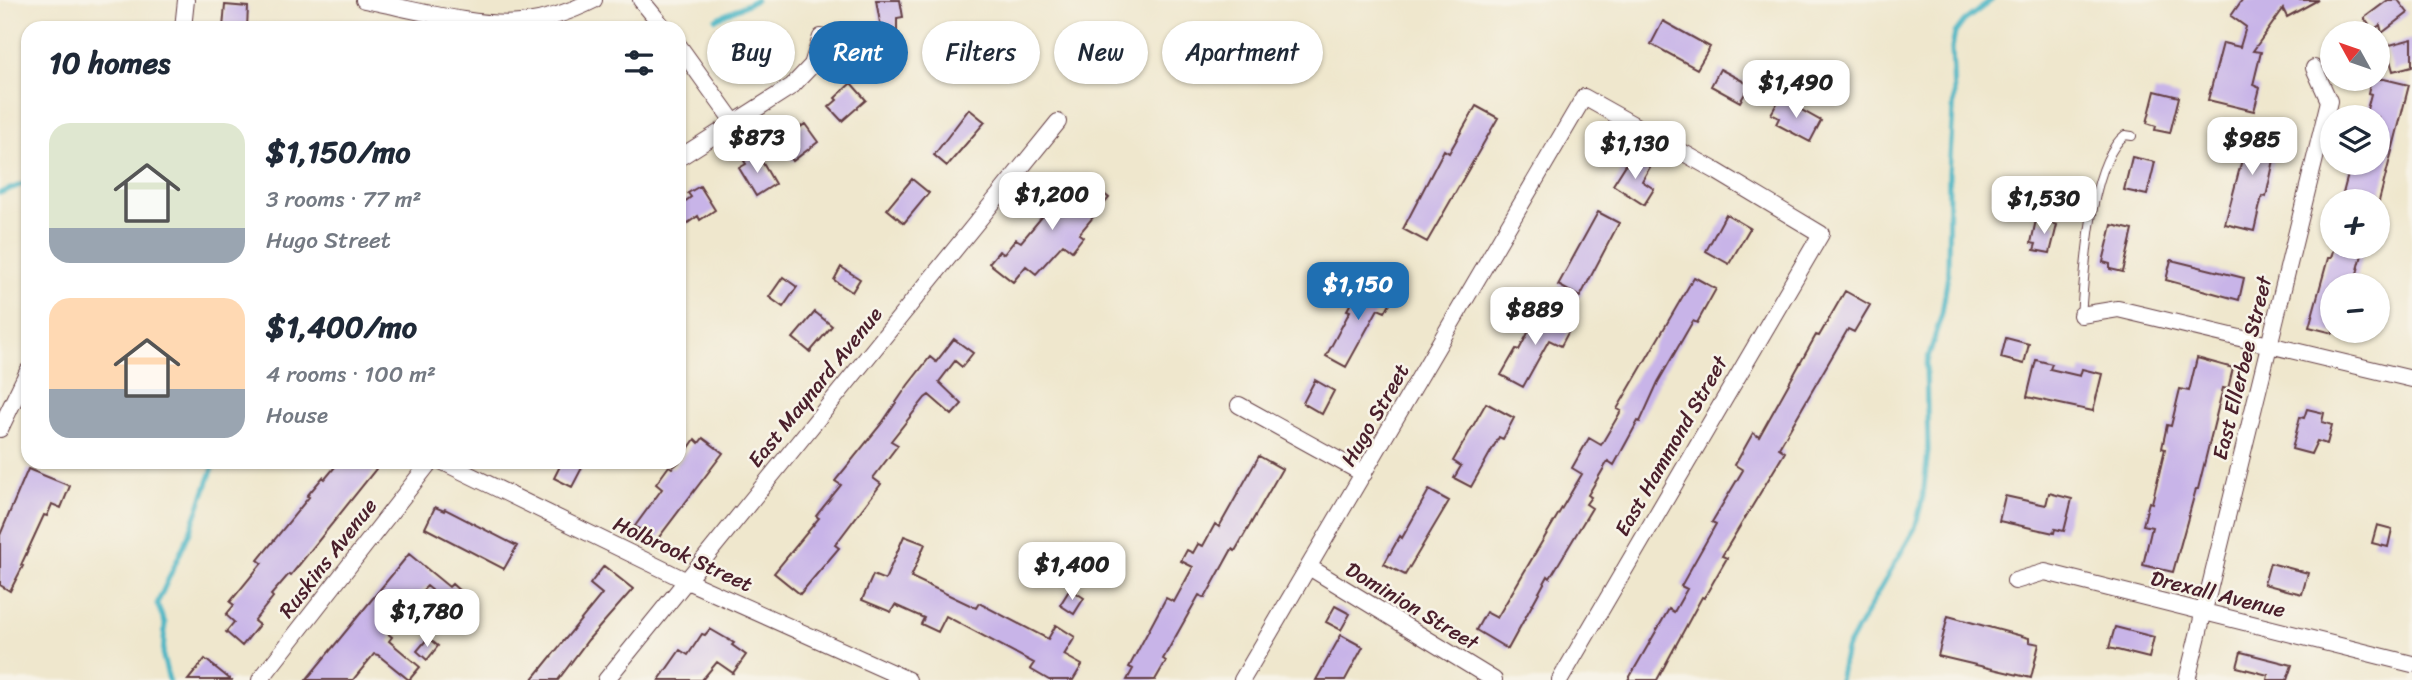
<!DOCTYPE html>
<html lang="en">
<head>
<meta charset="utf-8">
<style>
	body { margin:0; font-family:Sriracha,sans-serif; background:#f2f2f3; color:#1f2937; height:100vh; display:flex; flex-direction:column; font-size:26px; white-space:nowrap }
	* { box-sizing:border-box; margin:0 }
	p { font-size:23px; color:#747a83 }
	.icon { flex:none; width:38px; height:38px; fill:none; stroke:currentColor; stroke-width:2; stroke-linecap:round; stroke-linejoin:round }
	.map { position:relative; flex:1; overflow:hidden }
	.drawer { position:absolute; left:21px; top:21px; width:665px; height:448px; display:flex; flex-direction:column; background:#fff; border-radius:21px; box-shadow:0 2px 5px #0004 }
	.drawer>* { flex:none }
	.hud { position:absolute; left:707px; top:21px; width:665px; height:63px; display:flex; gap:14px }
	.needle { width:46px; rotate:310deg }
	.fabs { position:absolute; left:2320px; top:21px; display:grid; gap:14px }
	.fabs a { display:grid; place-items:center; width:70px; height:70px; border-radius:50%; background:#fff; box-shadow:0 2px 5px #0004; font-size:35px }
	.price { position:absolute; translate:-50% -60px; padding:0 16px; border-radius:14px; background:#fff; color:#222; font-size:23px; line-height:46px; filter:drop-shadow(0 2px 4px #0008) }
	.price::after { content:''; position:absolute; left:50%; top:42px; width:21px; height:16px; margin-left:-10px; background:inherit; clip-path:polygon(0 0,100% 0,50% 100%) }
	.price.active { background:#1f6fb2; color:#fff }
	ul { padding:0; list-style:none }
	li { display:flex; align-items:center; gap:21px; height:175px; padding:0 28px }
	li span { display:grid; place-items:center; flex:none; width:196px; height:140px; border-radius:21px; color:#555 }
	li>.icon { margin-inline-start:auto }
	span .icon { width:84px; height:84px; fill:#fffc; stroke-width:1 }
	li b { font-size:30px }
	h2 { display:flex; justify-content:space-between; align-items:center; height:84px; padding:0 28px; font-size:30px }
	.tag { padding:0 24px; border-radius:32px; background:#fff; box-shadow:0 2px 5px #0004; font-size:24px; line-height:63px }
	.tag.active { background:#1f6fb2; color:#fff }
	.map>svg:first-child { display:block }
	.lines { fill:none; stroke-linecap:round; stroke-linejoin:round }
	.stream { stroke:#48b5c4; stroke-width:5 }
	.building { fill:#c8b4e8 }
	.service-casing { stroke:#633d43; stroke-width:10 }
	.minor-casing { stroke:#633d43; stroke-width:18 }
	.service { stroke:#fff; stroke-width:8 }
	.minor { stroke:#fff; stroke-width:16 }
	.labels { text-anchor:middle; stroke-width:5; stroke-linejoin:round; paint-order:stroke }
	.street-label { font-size:21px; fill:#4a1f2b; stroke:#f7f3e8 }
</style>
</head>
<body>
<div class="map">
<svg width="2412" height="680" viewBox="0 0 2412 680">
	<rect width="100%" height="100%" fill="#f7f3e8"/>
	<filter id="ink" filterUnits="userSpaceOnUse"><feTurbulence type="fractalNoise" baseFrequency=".0143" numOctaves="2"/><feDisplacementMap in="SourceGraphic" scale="14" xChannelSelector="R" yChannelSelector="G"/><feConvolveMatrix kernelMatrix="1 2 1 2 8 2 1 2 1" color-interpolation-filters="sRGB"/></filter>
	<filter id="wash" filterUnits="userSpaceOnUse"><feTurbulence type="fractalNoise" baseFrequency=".00686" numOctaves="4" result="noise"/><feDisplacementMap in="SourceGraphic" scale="28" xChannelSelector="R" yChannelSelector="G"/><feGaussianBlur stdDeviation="1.57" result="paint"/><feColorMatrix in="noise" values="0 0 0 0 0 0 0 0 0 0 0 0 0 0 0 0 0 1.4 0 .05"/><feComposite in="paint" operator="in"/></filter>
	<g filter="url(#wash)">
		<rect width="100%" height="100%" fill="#efe7cd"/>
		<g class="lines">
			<path class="stream" d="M716,19L756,0
				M0,193L28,182
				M169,680L163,657L165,623L157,604L191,529L215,462
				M1839,680L1846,649L1915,528L1923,497L1928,451L1926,365L1942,313L1948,275L1949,173L1954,95L1952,48L1955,33L1964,21L1992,0"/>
		</g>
		<g id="blocks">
			<path class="building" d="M876,0H900L903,17L897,18V63L870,64V49H877V34H882Z
				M2242,0H2318L2287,17L2283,9L2253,51L2261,52L2253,85L2260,88L2254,111L2208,100L2223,43L2240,47L2246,27L2231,16Z
				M2388,0H2398L2408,13L2382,33L2380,25L2373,30L2364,18Z
				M225,5L248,7L247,28H223Z
				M1663,21L1710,47L1697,69L1651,44Z
				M748,39L762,56L738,75L724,58Z
				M2412,39V66L2393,71L2386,46Z
				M1720,69L1750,85L1740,102L1711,86Z
				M2371,79H2384L2409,85L2399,124L2379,201H2341L2351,163H2378V117H2365L2371,94L2368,93Z
				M851,83L866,100L842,121L829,107L837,100L835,98Z
				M2155,91L2179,97L2170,133L2155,130L2156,126L2147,123Z
				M1780,98L1821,121L1810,142L1776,124L1779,118L1771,114Z
				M1476,106L1498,118L1427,242L1403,229L1444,150L1449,153Z
				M969,109L985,122L947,166L934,155Z
				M805,124L818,142L793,161L777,139L790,130L792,133Z
				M2245,124L2269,131V134L2276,136L2274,145L2277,146L2266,197L2262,196L2254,231L2225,224L2244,152L2238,150Z
				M757,153L775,184L756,196L739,168L746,164L744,161Z
				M1632,155L1650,167L1642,181L1654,189L1644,205L1613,185Z
				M2132,157L2155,162L2147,195L2124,190Z
				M1083,177L1109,198L1079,234L1083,237L1072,251L1063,244L1036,274L1026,266L1013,282L989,263L999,251L1004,254L1016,239L1021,242L1047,211L1052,215Z
				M912,179L929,193L904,223L887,209Z
				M700,186L715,210L700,220L698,216L679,229V206L691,197L688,193Z
				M1598,212L1619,223L1580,297L1558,285Z
				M1726,214L1750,228L1729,264L1706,251Z
				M2036,220L2057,225L2050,253L2034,250L2036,244L2031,243Z
				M2112,225L2133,230L2123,272L2110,269V264L2103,262Z
				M2334,247H2364L2354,285H2333V333L2309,327L2328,258H2331Z
				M2171,260L2244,278L2239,300L2166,280Z
				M841,267L860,279L852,292L834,280Z
				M783,277L797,287L783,307L769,297Z
				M1694,277L1716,289L1697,323L1693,321L1658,382L1640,422L1638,421L1614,465L1608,461L1588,495L1591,497L1586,504L1592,508L1550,578L1548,576L1508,649L1476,630L1486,612L1497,618L1582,474L1572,468L1589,438L1601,445L1621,411L1617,409Z
				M1363,282L1393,298L1385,312L1378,309L1346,367L1326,356L1350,311L1347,310Z
				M1845,291L1870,305L1854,332L1848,329L1779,448L1785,452L1722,556L1727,558L1704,598L1702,597L1657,680H1628L1669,609L1674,612L1687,589L1681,586L1716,524L1712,522L1743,470L1735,465L1753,433L1759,437L1816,335L1819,336Z
				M1540,310L1571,327L1561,346L1549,340L1523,387L1501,375L1516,349L1519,350Z
				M815,312L832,326L810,352L793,338Z
				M2006,338L2029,344L2024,364L2001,358Z
				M954,339L973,353L962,367L955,361L939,382L962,404L952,415L929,395L925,398L891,441L898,445L873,478L881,484L835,545L839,548L800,594L774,573L819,518L816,516L841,485L835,481L882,423L908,385L930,357L936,362Z
				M2197,358L2233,368L2228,389L2223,388L2198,489H2196L2173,572L2143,565L2152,527L2143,525L2149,502L2152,503L2165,449L2162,448L2167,425L2171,426L2180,389L2189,391Z
				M2036,360L2052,364L2050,369L2080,376L2082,369L2102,374L2093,411L2027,397Z
				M1315,380L1334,391L1322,414L1303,403Z
				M1486,403L1514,418L1503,439L1499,437L1471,487L1454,478L1461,466L1453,461Z
				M2307,409L2324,413L2322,422L2332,425L2327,444L2317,441L2311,454L2292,449L2300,417L2304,418Z
				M703,438L723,453L656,541L635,526L662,489L656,484L669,466L672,468L679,462L695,439L699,443Z
				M1259,456L1282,469L1235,551L1232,549L1205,598L1199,595L1163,659L1166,661L1155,680H1127L1133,669L1129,667L1166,598L1174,602L1193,567L1181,561L1187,550L1193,553L1198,544L1203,546L1215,524L1219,527Z
				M339,462H367L376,469L291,575L289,574L271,595L273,597L254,621L259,625L242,646L226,632L234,622L226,615L234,605L230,602L262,563L258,560L309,497L307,496L323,477L325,479Z
				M562,462H585L572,487L554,478Z
				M28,469L70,486L61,508L52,504L47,516L44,515L21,565L23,566L10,591L0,585V535Z
				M1429,490L1449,501L1405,575L1384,564L1400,536L1402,538Z
				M2049,493L2072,499L2064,531L2055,529L2054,533L1999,521L2005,496L2046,505Z
				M435,507L444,511L445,509L517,546L504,569L425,528Z
				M2377,525L2392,529L2388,547L2372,543Z
				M904,536L925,544L911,577L976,608L979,603L1048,639L1056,625L1075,637L1064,655L1082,665L1073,680H1049L1030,669L1034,663L946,616L938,632L921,624L924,618L895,605L891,612L862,600L873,575L885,580Z
				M409,554L449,587L452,584L462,593L460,596L474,608L466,618L427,586L419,594L387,633L392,637L389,641L420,667L409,680L378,655L374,654L353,680H306Z
				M2270,563L2308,573L2302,594L2264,584Z
				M604,566L633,589L588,640L558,680H532L602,594L590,584Z
				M1070,589L1084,598L1074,614L1060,605Z
				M1335,606L1350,614L1341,630L1326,622Z
				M1948,616L2029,638V642L2039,644L2031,678L1938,656Z
				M2115,627L2154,637L2149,658L2109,648Z
				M710,629L734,643L732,645L746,655L733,673L717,662L702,680H659L680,650L688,655L702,634L705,635Z
				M1341,635L1363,647L1345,680H1316Z
				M428,638L438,646L427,660L417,651Z
				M2241,652L2292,665L2287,680H2267L2268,675L2237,667Z
				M205,659L231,680H188Z"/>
		</g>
	</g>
	<g filter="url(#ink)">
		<use href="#blocks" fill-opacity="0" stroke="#633d43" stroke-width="2"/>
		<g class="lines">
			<defs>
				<path id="service" d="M2081,315C2085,272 2089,163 2125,135L2132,136"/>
				<path id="minor" d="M364,0C407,8 479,28 521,23C546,20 572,11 594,0
					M641,0L664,28
					M183,28L186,0
					M679,46L735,124
					M679,158L792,86L812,65L821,37
					M2081,315L2118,309L2412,379
					M1239,405L1364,474
					M0,429L28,371
					M443,462L687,581L908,680
					M1309,567L1494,680
					M2015,581L2045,572L2412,664
					M260,680L430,462
					M606,680L1058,122
					M1242,680L1584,97L1716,171L1821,234L1560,680
					M2187,680L2329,101L2314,68"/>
			</defs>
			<use href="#service" class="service-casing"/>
			<use href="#minor" class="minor-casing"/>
			<use href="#service" class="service"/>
			<use href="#minor" class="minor"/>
		</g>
	</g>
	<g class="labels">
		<g class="street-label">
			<text transform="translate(2242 368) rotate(-76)" y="7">East Ellerbee Street</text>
			<text transform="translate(815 387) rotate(-51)" y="7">East Maynard Avenue</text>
			<text transform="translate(1375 415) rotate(-60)" y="7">Hugo Street</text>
			<text transform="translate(1671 446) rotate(-60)" y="7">East Hammond Street</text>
			<text transform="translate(683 554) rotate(25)" y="7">Holbrook Street</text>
			<text transform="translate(328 558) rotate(-52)" y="7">Ruskins Avenue</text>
			<text transform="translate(2218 594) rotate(14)" y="7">Drexall Avenue</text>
			<text transform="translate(1412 606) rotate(31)" y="7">Dominion Street</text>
		</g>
	</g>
</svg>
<div class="fabs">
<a><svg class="needle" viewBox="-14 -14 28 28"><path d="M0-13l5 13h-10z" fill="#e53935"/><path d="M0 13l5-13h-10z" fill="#747a83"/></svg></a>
<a><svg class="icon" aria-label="layers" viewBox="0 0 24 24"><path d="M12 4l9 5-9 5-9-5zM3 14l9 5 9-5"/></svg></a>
<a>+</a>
<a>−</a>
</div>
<b class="price" style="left:1796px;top:120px">$1,490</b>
<b class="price" style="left:757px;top:175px">$873</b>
<b class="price" style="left:2252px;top:177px">$985</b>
<b class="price" style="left:1635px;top:181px">$1,130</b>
<b class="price" style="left:1052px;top:232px">$1,200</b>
<b class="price" style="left:2044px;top:236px">$1,530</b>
<b class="price active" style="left:1358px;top:322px">$1,150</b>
<b class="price" style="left:1535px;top:347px">$889</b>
<b class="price" style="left:1072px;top:602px">$1,400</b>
<b class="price" style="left:427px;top:649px">$1,780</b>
<div class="hud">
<a class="tag">Buy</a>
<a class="tag active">Rent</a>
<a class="tag">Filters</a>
<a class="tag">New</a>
<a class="tag">Apartment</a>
</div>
<section class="drawer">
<h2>10 homes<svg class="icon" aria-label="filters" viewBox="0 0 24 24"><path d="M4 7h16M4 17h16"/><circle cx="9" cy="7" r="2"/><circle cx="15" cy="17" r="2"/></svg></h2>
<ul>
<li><span style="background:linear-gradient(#dfe7d0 75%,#9aa5b1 0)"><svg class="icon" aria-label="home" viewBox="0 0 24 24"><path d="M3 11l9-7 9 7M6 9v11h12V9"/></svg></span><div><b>$1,150/mo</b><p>3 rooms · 77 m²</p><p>Hugo Street</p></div></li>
<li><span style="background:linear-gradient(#ffd9b3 65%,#9aa5b1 0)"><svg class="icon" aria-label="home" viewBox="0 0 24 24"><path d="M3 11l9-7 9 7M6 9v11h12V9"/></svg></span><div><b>$1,400/mo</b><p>4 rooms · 100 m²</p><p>House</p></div></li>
</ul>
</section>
</div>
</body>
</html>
